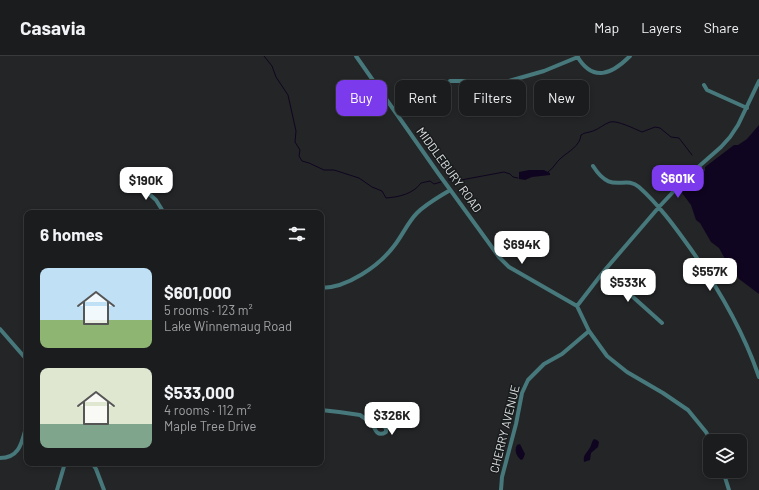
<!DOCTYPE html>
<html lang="en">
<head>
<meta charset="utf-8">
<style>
	body { margin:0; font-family:Barlow,sans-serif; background:#232526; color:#f1f3f6; height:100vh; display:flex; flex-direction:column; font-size:15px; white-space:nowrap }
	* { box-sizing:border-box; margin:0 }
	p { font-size:13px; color:#9fa1a4 }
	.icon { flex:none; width:22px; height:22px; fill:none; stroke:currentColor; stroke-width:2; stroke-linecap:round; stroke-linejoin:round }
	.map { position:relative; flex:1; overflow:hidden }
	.side { position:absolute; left:24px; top:154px; width:300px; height:256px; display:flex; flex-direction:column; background:#1a1c1d; border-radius:8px; box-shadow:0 2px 6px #0003,0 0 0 1px #383a3b }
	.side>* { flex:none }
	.hud { position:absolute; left:336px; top:24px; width:363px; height:36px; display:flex; gap:8px }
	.buttons { position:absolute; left:703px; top:378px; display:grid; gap:8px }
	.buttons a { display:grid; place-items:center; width:44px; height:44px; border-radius:8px; background:#1a1c1d; box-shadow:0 2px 6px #0003,0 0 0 1px #383a3b; font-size:20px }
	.price { position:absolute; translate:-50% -34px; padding:0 9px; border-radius:8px; background:#fff; color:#222; font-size:13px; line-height:26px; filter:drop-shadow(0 1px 2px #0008) }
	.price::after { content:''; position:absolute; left:50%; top:24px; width:12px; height:9px; margin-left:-6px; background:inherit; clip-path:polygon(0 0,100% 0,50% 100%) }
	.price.on { background:#7c3aed; color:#fff }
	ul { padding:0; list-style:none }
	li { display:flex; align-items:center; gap:12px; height:100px; padding:0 16px }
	li span { display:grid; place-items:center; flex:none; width:112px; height:80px; border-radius:8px; color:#555 }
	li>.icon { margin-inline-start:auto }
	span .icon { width:48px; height:48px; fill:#fffc; stroke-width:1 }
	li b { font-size:17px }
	h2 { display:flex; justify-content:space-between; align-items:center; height:48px; padding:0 16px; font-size:17px }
	.tag { padding:0 14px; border-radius:8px; background:#1a1c1d; box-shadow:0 2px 6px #0003,0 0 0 1px #383a3b; font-size:14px; line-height:36px }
	.tag.on { background:#7c3aed; color:#fff }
	header { display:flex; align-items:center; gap:24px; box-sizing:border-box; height:56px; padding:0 20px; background:#1a1c1d; border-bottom:1px solid #383a3b }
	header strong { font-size:19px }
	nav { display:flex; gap:22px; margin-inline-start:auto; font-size:14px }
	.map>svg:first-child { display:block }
	.water { fill:#100520 }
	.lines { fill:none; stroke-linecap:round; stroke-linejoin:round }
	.stream { stroke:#100520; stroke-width:1 }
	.minor { stroke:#47787b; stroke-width:4 }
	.labels { text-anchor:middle; stroke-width:3; stroke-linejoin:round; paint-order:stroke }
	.street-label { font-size:12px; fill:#dddfe0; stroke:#191c1d }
</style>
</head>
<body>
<header>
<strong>Casavia</strong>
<nav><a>Map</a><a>Layers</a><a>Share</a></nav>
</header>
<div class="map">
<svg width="759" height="434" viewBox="0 0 759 434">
	<rect width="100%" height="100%" fill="#232527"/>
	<path class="water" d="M759,69V238L739,223L730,212L719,192L711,186L700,167L696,164L691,149L682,137L684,129L700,116L705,115V111L734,89H738L747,83Z
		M529,114H544L550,117V119L532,121L525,124L519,123V116Z
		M594,383L597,384L599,386L598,391L591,397L590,404L584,406C583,399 586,398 589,393C592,389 591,386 594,383Z
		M520,388L525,398L523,403L521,404C516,400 514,394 517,389Z"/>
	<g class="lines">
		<path class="stream" d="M264,0L272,10L276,21L288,39L296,75L295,86L300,94L299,100L302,105L309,107L324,114H334L359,122L372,131L382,135L386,142C399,141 413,138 421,127L430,125L434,128L441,126
			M548,116C554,112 556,106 561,102C569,95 580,90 581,79C585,76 588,77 593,75C599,73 604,68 610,66C617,64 635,73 642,76L655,71L660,72L671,81L679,82L692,99
			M449,124H461L504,116L510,118L513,121L518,122"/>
		<path class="minor" d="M356,0L438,117L499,201L509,211L577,250L589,275L607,300L627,316L663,337L688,354L706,376L711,385
			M577,0C593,27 612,18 630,0
			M450,25H509L544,15L578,1
			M704,29L707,34L747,52
			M593,110C612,140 624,118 639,131C659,149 675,171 690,192C719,233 743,274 759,321
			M126 123a6 6 0 1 1 12 0a6 6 0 1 1-12 0Z
			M137,127L156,144L164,157
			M179,157H190
			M604,215L662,267
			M321,232C347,232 379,210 394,190C402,180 408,166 417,157C426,148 439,141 450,134
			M577,250L604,215L659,151L688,120L721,91L730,81L738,69L759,25
			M0,273L27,304
			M321,354L339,356L360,359L373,368L381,367L384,369L386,373V376C378,381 375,375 373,368
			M0,402C21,402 22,384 27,368
			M92,407L96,413L104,434
			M723,415L729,434
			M57,434L65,407
			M501,434L502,421L516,368L522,337L528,324L544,308L562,298L589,275"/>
	</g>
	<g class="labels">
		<g class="street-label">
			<text transform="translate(449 114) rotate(54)" y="4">MIDDLEBURY ROAD</text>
			<text transform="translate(505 373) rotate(-76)" y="4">CHERRY AVENUE</text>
		</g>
	</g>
</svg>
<div class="buttons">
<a><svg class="icon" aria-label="layers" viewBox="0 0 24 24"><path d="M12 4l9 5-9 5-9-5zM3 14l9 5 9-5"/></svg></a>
</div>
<b class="price on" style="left:678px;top:143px">$601K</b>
<b class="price" style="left:146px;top:145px">$190K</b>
<b class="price" style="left:522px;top:209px">$694K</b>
<b class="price" style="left:710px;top:236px">$557K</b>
<b class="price" style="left:628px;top:247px">$533K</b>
<b class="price" style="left:392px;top:380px">$326K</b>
<div class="hud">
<a class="tag on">Buy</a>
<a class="tag">Rent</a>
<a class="tag">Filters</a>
<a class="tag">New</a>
</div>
<section class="side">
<h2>6 homes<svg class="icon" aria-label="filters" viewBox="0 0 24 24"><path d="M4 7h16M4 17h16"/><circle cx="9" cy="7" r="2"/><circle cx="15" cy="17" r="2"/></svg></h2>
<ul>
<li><span style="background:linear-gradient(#bfe0f5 65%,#8fb573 0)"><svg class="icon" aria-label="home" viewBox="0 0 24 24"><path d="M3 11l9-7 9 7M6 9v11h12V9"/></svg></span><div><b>$601,000</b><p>5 rooms · 123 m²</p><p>Lake Winnemaug Road</p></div></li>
<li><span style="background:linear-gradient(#dfe7d0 70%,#7fa58c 0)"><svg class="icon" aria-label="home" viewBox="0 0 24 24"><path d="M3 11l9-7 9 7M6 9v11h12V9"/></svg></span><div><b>$533,000</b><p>4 rooms · 112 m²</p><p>Maple Tree Drive</p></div></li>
</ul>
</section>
</div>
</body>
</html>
